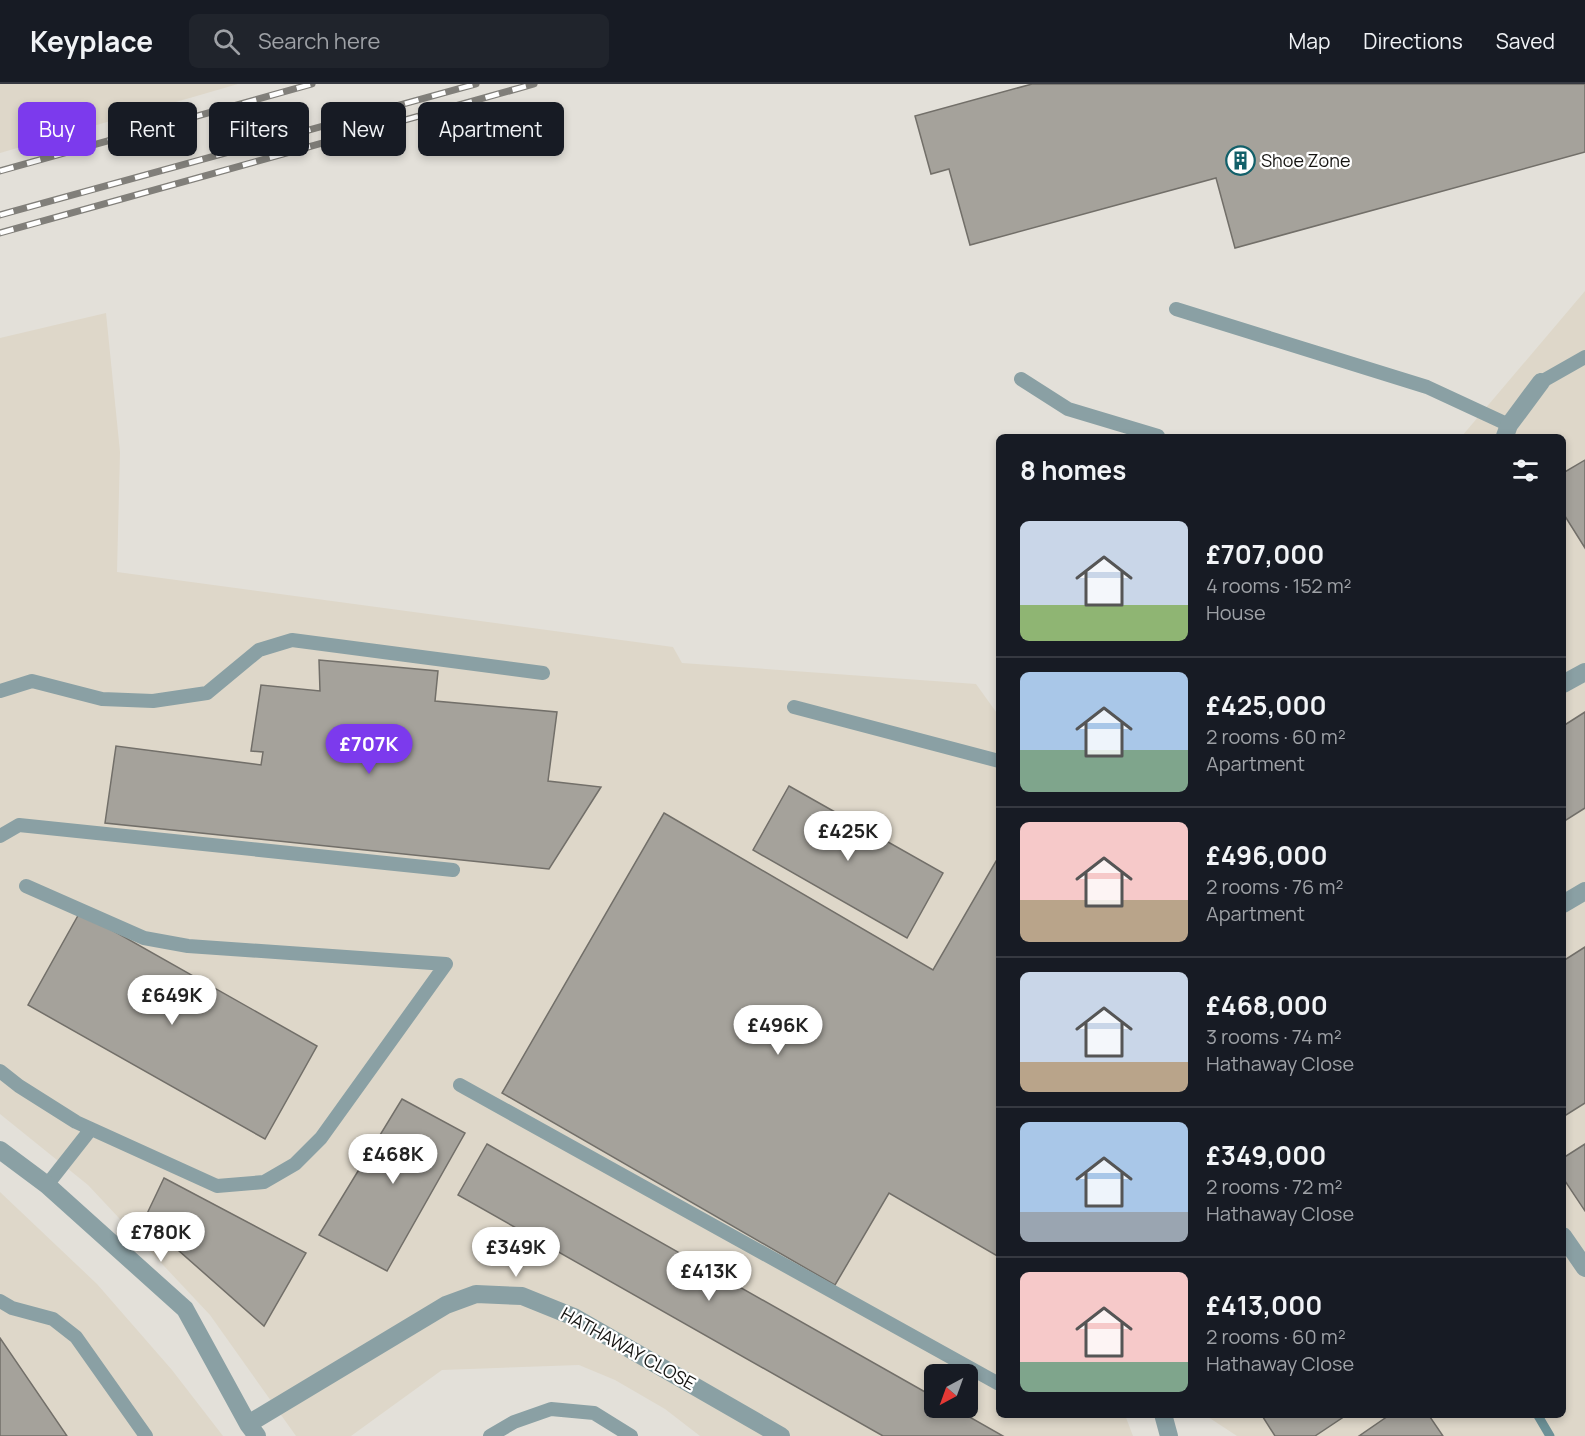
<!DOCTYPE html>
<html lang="en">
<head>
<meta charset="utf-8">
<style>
	body { margin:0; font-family:Manrope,sans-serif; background:#20242c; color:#f1f3f6; height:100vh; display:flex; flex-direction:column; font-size:22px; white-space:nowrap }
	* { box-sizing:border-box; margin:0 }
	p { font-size:20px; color:#9ea1a6 }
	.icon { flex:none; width:33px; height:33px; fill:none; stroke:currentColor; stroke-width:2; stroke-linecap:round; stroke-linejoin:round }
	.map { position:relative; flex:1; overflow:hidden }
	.details { position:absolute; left:996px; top:350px; width:570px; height:984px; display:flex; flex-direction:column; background:#171b24; border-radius:9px; box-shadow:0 3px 9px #0003 }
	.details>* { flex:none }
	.top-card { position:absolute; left:18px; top:18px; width:570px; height:54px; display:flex; gap:12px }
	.needle { width:39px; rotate:221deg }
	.tools { position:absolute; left:924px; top:1280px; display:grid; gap:12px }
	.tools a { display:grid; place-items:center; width:54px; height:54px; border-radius:9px; background:#171b24; box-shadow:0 3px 9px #0003; font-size:30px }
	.price { position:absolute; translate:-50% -51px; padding:0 14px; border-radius:21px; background:#fff; color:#222; font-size:20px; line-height:39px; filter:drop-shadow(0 2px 3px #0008) }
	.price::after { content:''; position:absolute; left:50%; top:36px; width:18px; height:14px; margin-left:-9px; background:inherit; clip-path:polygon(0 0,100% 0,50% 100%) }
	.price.selected { background:#7c3aed; color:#fff }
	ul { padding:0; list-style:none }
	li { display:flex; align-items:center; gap:18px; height:150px; padding:0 24px }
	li+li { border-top:2px solid #363941 }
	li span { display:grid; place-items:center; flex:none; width:168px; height:120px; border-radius:9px; color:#555 }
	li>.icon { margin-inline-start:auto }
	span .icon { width:72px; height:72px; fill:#fffc; stroke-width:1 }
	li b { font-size:26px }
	h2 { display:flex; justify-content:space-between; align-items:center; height:72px; padding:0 24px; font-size:26px }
	.chip { padding:0 21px; border-radius:9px; background:#171b24; box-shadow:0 3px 9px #0003; font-size:21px; line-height:54px }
	.chip.selected { background:#7c3aed; color:#fff }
	header { display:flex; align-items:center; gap:36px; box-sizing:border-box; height:84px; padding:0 30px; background:#171b24; border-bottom:2px solid #363941 }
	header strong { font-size:28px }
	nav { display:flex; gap:33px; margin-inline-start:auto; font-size:21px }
	.search { width:420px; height:54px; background:#20242c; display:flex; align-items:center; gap:15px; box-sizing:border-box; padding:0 21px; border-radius:9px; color:#9ea1a6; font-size:22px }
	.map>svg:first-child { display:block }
	.built { fill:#ded7c9; fill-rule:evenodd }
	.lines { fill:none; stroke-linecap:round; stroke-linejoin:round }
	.stream { stroke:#6c9197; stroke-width:9 }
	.building { fill:#a5a29b; stroke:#726f69; stroke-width:1.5 }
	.service { stroke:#8aa0a4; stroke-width:14 }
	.minor { stroke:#8aa0a4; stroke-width:18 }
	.rail-casing { stroke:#817f7a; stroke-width:7 }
	.rail { stroke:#fff; stroke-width:4.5; stroke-dasharray:14; stroke-linecap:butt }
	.labels { text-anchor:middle; stroke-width:4.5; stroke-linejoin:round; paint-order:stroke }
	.poi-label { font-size:18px; fill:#151411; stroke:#fff; text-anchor:start }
	.street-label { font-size:18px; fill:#151411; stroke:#fff }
</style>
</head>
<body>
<header>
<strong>Keyplace</strong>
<div class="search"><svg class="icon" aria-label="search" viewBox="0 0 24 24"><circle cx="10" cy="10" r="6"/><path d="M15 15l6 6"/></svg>Search here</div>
<nav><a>Map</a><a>Directions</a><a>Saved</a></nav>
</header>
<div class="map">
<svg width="1585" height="1352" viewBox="0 0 1585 1352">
	<rect width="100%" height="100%" fill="#e3e0d9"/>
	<path class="built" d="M0,0H238L0,69Z
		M1585,207V1352H1237L1205,1331L1563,1330V352H1462Z
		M106,229L120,368L117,488L673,563L682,579L976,600L999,632V1330L1125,1331L1133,1352H700L665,1325L615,1296L579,1281L442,1286L351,1352H296L210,1231L88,1101L0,1030V254ZM934,1290H968V1323H934Z
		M0,1108L97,1200L172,1286L223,1352H0Z"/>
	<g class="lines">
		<path class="stream" d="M1537,1330L1550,1352"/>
	</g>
	<path class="building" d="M1032,0H1585V68L1235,164L1216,94L970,161L949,85L931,90L915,32Z
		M1585,376V464L1563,429V389Z
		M319,576L438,587L435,617L557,628L548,697L601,703L549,785L105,739L116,662L261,681L263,668L251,667L261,601L320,607Z
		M1585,628V724L1563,738V642Z
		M789,702L943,789L907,854L753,766Z
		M664,729L933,886L999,772V1173L889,1109L835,1201L502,1009Z
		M80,828L317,962L265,1055L28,921Z
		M1585,863V1019L1563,1033V877Z
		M402,1015L465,1049L387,1187L319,1151Z
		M487,1060L934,1313V1323H952L1003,1352H883L458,1111Z
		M1585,1060V1127L1563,1094V1074Z
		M164,1094L306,1169L264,1242L144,1136Z
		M0,1254L67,1352H0Z
		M1261,1330H1348L1315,1352H1275Z
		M1391,1330H1428L1443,1352H1359Z"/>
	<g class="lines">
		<path class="service" d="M1176,225L1427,303L1509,341
			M1021,295L1068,325L1158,352
			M1541,298L1585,273
			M0,607L32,597L102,615L153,617L207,609L259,566L292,556L543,589
			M794,623L999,677
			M0,752L19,741L453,786
			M26,802L144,854L188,862L446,880
			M0,987L19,1002L76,1038L217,1102L264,1098L295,1080L321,1054L446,880
			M460,1001L999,1300
			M47,1101L91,1045
			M0,1217L12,1224L53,1235L76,1253L146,1352
			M490,1352L514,1338L551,1325L594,1329L631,1352"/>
		<path class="minor" d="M1505,352L1509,341L1541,298
			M1563,600L1585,588
			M1563,820L1585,807
			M0,1066L47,1101L185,1225L248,1340L257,1352
			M1563,1152L1585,1184
			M1163,1330L1169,1352
			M248,1340L446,1221L476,1210L522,1212L574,1233L781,1352"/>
		<defs>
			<path id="rail" d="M0,87L312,0
				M0,131L476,0
				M0,149L534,0"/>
		</defs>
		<use href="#rail" class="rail-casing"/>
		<use href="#rail" class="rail"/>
	</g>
	<defs>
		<symbol id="building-ring" viewBox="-11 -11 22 22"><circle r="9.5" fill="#fff" stroke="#12606a" stroke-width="1.5"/><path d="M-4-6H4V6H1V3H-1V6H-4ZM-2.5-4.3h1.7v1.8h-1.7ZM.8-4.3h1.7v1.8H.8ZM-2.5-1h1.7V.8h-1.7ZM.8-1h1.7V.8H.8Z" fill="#12606a"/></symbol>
	</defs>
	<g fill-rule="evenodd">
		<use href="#building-ring" x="1224" y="60" width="33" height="33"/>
	</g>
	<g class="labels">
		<g class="poi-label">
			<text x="1261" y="83">Shoe Zone</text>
		</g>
		<g class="street-label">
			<text transform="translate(628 1265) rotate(29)" y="6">HATHAWAY CLOSE</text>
		</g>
	</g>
</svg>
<div class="tools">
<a><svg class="needle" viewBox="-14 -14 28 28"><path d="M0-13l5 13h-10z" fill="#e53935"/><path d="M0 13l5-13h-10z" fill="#9ea1a6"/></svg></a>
</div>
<b class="price selected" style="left:369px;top:691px">£707K</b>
<b class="price" style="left:848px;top:778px">£425K</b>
<b class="price" style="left:172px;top:942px">£649K</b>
<b class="price" style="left:778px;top:972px">£496K</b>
<b class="price" style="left:393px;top:1101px">£468K</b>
<b class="price" style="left:161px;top:1179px">£780K</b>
<b class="price" style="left:516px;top:1194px">£349K</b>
<b class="price" style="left:709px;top:1218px">£413K</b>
<div class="top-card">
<a class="chip selected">Buy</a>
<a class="chip">Rent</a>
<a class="chip">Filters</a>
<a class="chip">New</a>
<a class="chip">Apartment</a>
</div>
<section class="details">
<h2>8 homes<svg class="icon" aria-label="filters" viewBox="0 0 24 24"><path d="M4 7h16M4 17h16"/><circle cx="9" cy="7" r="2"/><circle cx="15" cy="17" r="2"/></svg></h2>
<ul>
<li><span style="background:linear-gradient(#c9d6e8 70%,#8fb573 0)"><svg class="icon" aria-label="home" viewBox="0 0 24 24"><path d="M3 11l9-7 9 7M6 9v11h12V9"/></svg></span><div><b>£707,000</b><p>4 rooms · 152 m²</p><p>House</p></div></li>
<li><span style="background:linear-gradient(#a9c7e8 65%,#7fa58c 0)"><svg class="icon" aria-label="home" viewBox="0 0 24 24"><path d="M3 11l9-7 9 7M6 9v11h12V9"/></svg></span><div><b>£425,000</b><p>2 rooms · 60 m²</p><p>Apartment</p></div></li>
<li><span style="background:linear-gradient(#f6c9c9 65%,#b9a48a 0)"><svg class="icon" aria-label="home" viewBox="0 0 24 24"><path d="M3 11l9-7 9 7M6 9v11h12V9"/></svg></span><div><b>£496,000</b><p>2 rooms · 76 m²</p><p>Apartment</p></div></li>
<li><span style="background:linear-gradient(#c9d6e8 75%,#b9a48a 0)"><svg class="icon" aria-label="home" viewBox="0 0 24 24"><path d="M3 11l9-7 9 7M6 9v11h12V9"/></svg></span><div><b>£468,000</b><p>3 rooms · 74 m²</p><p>Hathaway Close</p></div></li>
<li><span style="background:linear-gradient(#a9c7e8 75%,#9aa5b1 0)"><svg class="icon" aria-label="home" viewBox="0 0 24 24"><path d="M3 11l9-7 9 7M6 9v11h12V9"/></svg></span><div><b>£349,000</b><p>2 rooms · 72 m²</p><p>Hathaway Close</p></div></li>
<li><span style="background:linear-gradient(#f6c9c9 75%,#7fa58c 0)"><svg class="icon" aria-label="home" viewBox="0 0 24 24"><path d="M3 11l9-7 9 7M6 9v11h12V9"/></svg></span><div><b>£413,000</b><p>2 rooms · 60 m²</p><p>Hathaway Close</p></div></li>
</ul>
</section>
</div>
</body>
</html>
